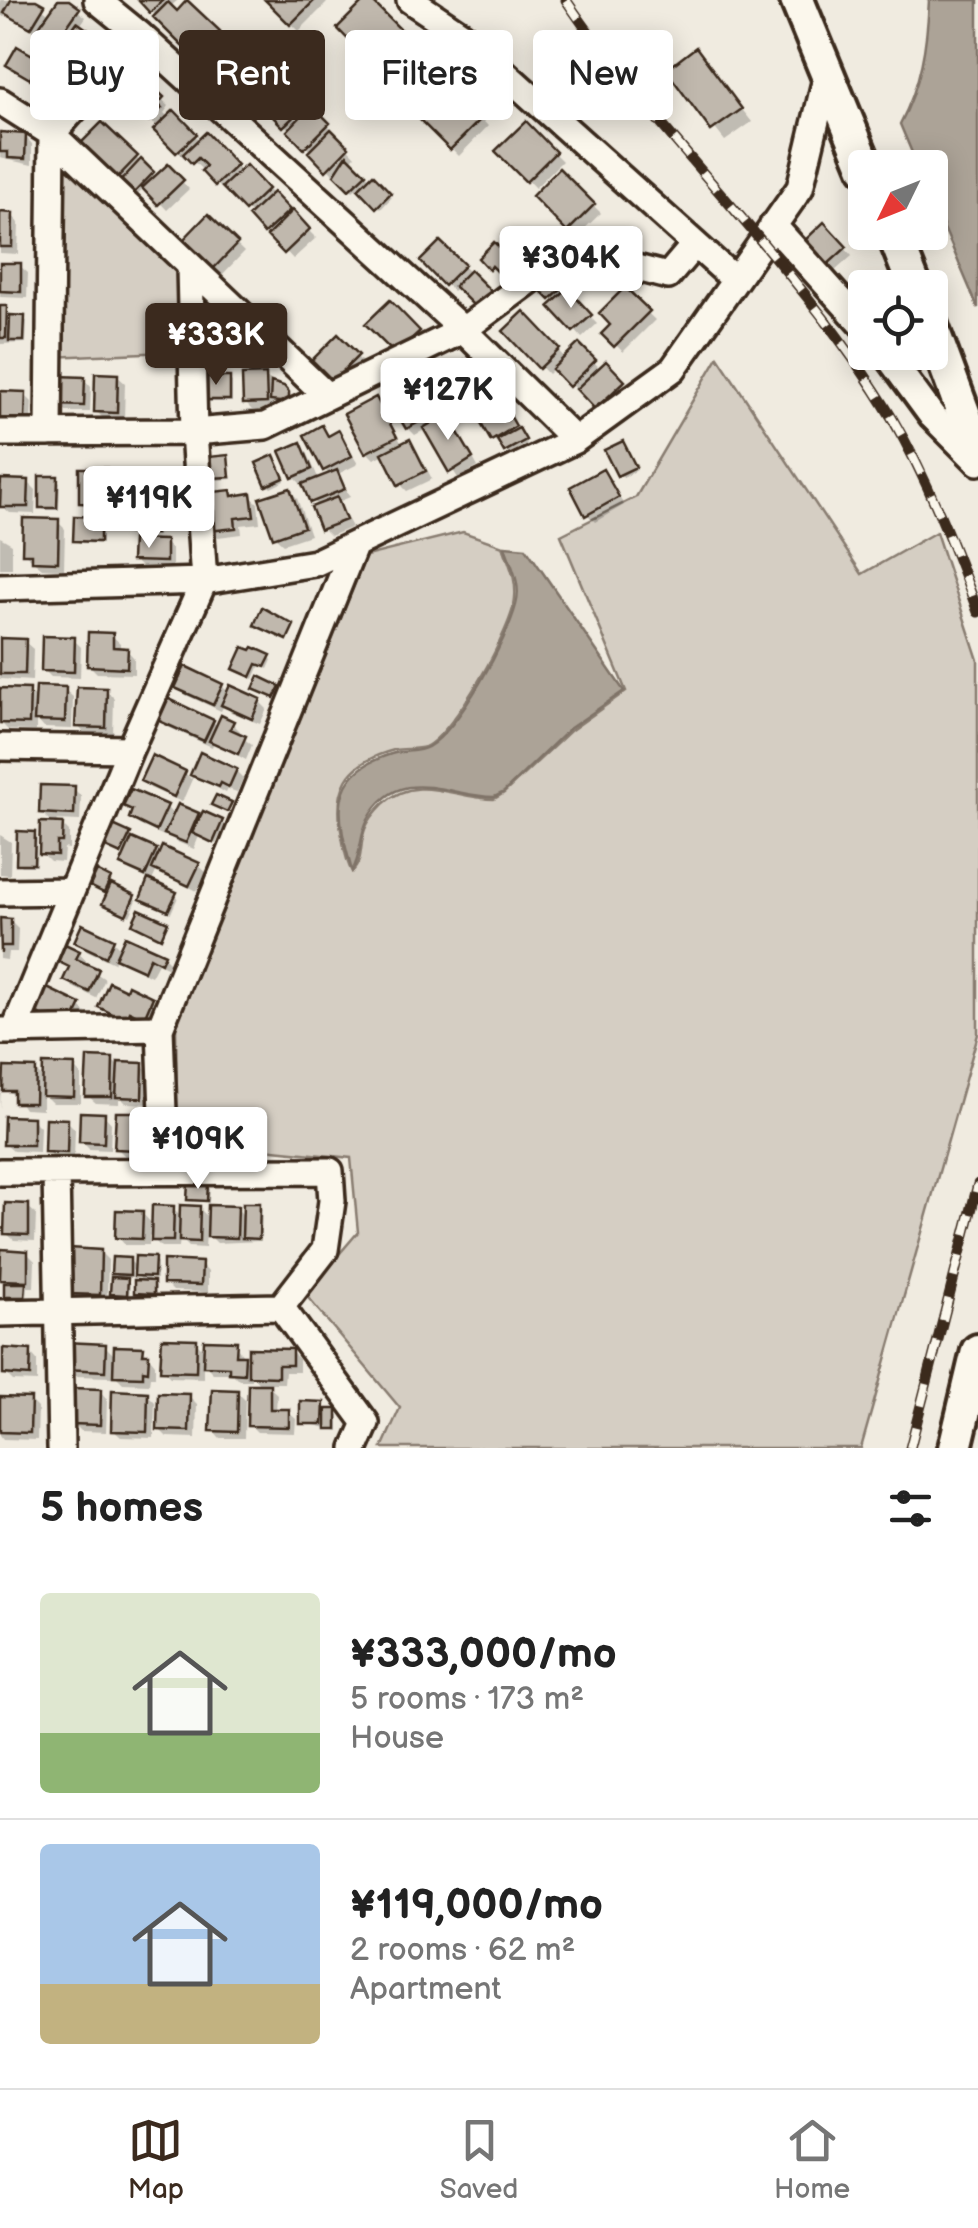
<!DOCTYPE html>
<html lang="en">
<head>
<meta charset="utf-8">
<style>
	body { margin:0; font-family:"Balsamiq Sans",sans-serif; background:#f2f2f2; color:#222; height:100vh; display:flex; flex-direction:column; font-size:38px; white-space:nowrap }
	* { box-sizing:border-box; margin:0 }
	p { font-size:32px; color:#767676 }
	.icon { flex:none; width:55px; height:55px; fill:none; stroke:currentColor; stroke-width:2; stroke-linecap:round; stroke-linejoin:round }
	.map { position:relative; height:1448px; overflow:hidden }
	.side { display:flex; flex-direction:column; background:#fff; flex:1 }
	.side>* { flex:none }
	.guide { position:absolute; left:30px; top:30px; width:920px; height:90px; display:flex; gap:20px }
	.needle { width:65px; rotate:227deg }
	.tools { position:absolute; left:848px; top:150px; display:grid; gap:20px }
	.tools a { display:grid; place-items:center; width:100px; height:100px; border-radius:10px; background:#fff; box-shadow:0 5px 25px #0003; font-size:50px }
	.price { position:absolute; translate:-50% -85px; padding:0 22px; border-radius:10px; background:#fff; color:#222; font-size:32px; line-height:65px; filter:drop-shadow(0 2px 5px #0008) }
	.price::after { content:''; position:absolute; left:50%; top:60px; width:30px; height:22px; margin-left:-15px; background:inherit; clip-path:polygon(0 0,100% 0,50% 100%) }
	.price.active { background:#3b2a1e; color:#fff }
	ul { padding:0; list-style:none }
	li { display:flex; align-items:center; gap:30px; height:250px; padding:0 40px }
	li+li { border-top:2px solid #e0e0e0 }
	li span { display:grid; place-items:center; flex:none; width:280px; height:200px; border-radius:10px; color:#555 }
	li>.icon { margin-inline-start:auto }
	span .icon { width:120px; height:120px; fill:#fffc; stroke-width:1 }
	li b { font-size:42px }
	h2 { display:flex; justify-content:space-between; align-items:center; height:120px; padding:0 40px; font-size:42px }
	.pill { padding:0 35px; border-radius:10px; background:#fff; box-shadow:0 5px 25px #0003; font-size:35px; line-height:90px }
	.pill.active { background:#3b2a1e; color:#fff }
	.dock { display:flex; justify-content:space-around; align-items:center; height:140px; border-top:2px solid #e0e0e0; background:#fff; font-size:28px; color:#767676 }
	.dock a { display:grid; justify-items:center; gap:5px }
	.dock .active { color:#3b2a1e }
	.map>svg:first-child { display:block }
	.green { fill:#d5cec3; stroke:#887c70; stroke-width:2.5 }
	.water { fill:#aca397; stroke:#7f7367; stroke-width:2.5 }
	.shadow { fill:#0003 }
	.building { fill:#c0b8ad; stroke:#3b2a1e; stroke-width:2.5 }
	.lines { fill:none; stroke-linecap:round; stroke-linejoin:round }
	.minor-casing { stroke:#3b2a1e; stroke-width:32 }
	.major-casing { stroke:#3b2a1e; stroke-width:40 }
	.minor { stroke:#fbf7ec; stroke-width:25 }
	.major { stroke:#fbf7ec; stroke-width:32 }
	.rail-casing { stroke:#3b2a1e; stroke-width:11 }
	.rail { stroke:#fbf7ec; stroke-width:8; stroke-dasharray:22; stroke-linecap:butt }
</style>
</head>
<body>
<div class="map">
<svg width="978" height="1448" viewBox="0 0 978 1448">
	<rect width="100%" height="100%" fill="#f0ebe0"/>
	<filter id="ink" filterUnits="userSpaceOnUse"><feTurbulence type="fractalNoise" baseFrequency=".01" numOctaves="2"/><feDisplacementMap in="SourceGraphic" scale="20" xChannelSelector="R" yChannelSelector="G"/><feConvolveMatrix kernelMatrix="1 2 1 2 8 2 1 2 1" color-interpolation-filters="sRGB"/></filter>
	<g filter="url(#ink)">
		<path class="green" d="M52,134L190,267L192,351L50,357Z
			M718,357L862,574L936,532L978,660V1034L861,1448H382L400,1408L305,1294L358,1232L351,1158L254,1148L206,1138L177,1113L176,1023L366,556L463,532L503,546C509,564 517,579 515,598C513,628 453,735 425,747C416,750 404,748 394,750C345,763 333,789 342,836C344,848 346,862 352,872C364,860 359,845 365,829C369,819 375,812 383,804C418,772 455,799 494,799L504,793L570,731L626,691L561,535L636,497Z"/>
		<path class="water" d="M929,0H978V308L930,195V168L918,167L900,124C921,85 927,44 929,0Z
			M505,546L526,548L624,691L569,729L504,792L494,797C447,797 400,762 368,819C359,836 362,855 352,871C337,817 326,774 391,754C402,750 418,753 428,747C459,729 507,640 516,605C522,584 511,566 505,546Z"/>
		<path class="shadow" d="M0,0H31L51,15L64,0L86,17L79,27L113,52L98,72L65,47L62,50L7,12L5,17L0,15Z
			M141,0H178L170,7L177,14L188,2L226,40L212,54L205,47L196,57Z
			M268,0H324L327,3L299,31Z
			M368,0L405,38L377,65L340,28Z
			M410,44L445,80L418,108L382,72Z
			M236,45L275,85L279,81L335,132L334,134L355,156L350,161L392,197L381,209L359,186L353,191L336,174L335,176L273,113L269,116L251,98L248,101L225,78Z
			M18,50L43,65L34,81L12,68Z
			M696,51L752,122L725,141L669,71Z
			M50,65L83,90L72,107L46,91Z
			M147,85L169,106L164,113L169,118L174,114L200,141L206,136L241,172L246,168L316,238L293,259L227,188L224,191L188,156L185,159L128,96Z
			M450,87L488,126L459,156L420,117Z
			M102,125L157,178L168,167L189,189L167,210L145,187L134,199L93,157Z
			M526,125L562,161L535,188L499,151Z
			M0,135L25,136L32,144V165L0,158Z
			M559,172L601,213L576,237L535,196Z
			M0,215H12L19,223L18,254L0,253Z
			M208,217L244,252L222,275L186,240Z
			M824,225L852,256L835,271L808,241Z
			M440,244L470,273L497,301L458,287L453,291L424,261Z
			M0,265L20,266L28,273L27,298L0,297Z
			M555,281L597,324L582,338L553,306L556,303L545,291Z
			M625,291L655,320L623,352L605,334L614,325Z
			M0,309L27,321L26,343L0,344Z
			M524,314L566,359L578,347L601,369L606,364L631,390L604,415L554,368L548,374L507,331Z
			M223,335L230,343L231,368L210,369L203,362Z
			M338,338L364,364L342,386L316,360Z
			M464,363L483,399L488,386L510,413L527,444L509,454L493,439L478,414L472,412L463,417L456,409Z
			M117,376L125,383L124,419H104L96,411Z
			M265,377L291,398V405L273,403L274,410H264V418H249L246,410H252L245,403Z
			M84,379L91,387L90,412H67L60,404Z
			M229,379L232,382V402H208L204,399Z
			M427,391L454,425L478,467L458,478L426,429L415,435L408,428Z
			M0,394L25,395L32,402L31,425L0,424Z
			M376,400L383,408L403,446L410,442L417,450L432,479L407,491L400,484L385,454L374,459L367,452Z
			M322,429L331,437L339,433L358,464L338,474L350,497L338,502L352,527L330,536L323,529L318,508L304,483L301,484L294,477L300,445L307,452L319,480L330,475L325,470Z
			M625,447L637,470L623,478L608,452Z
			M227,458L232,479L216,480L213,477Z
			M274,458L285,481L271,488L268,485Z
			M106,471L114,478L113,510H89L81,502Z
			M603,472L624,505L595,522L587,514Z
			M158,476L166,483L164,509L140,508L133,501Z
			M56,479L60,482L59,510H44L41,507Z
			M28,482L36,490L35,514L10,513L2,506Z
			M289,490L297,498L310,535L283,544L275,537Z
			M230,493L236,498L250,496L258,503L260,523L241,525L242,534L218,537L211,529Z
			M155,516L158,519L157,536L133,535L130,532Z
			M99,519L102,522V544L79,543L76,540Z
			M58,522L65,529L64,569L42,568L24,553Z
			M0,537L12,544V568H0Z
			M165,542L172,550V568L141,567L134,560Z
			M112,636L120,643V650H127L134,658V674L97,673L89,665Z
			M74,640L81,647L80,678L51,677L44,670Z
			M0,641L25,642L33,649L32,681L0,679Z
			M269,657L272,660L268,669L260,665L254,679L239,672Z
			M222,686L229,693L259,701L267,709L260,724L231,712L224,705L221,711L186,695L178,688Z
			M65,690L73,697L72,729L44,728L36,719V731L8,730L0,722L29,692L38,700Z
			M106,690L114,698L113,735L85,734L78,726Z
			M160,720L213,722L218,727L232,723L240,731L239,735L252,745L246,760L214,742L212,747L168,727Z
			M201,755L236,771L243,778L237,792L228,789L226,793L194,775L182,802L150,788L143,780L185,773L191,779Z
			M74,789L81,796L80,821L57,820L69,832V849L64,848L63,862L50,861L42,853L54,825L41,812Z
			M126,806L166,807L175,816L198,815L225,825L216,844L199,836L194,849L175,841L166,832L164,836L139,825Z
			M34,834L37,837L36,866H21L18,863Z
			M0,835L11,842L10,875L0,874Z
			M130,835L132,840L160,856L198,865L206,872L197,891L157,870L151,883L178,897L171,913L146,901L150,880L130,871L123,864L126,856L109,848Z
			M110,880L111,887L137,900L130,916L108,906L109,894L96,889Z
			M0,921H10L18,929L17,952H8L7,960L0,959Z
			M113,941L122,950L163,956L171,964L169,968L158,963L151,976L126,964L117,956L114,963L84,949L77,942Z
			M78,953L86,960L84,965L105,979L96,998L73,987L66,980L70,969L58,960Z
			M152,999L159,1006L152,1023L133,1025L108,1014L101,1006Z
			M79,1006L86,1013L80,1028L44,1019L36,1012Z
			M112,1060L120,1068L142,1065L150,1073L149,1104L126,1103L119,1096V1104L96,1103L88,1096Z
			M74,1068L81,1075V1103H52L42,1093V1110L24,1109L17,1098L1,1085L0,1109V1070L6,1076L35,1070L45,1080Z
			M104,1115L111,1123L110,1150L89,1149L81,1141Z
			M137,1115L144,1122L143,1156H125L117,1148Z
			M32,1119L40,1127L39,1152L13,1151L5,1144Z
			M67,1121L75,1129L74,1159L54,1158L47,1151Z
			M207,1186L210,1189L209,1203L189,1199Z
			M259,1206L262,1209L261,1241L217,1243L206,1232L205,1248L189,1247L180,1238L179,1247H161L149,1235V1245H125L118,1237L142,1213L154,1226L173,1209L182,1218L199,1208L210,1219L237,1209L245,1217Z
			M28,1207L36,1214L35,1241L14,1240L6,1233Z
			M100,1252L108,1260L107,1301H78L70,1293Z
			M27,1253L35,1261L34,1287H28L27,1299H9L3,1279Z
			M154,1259L157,1262V1279L148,1278L156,1286V1296L136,1292L144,1283L132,1270V1277H123L130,1284L129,1297L113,1293L121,1280L114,1273L129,1260L137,1268Z
			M201,1264L208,1272V1292L173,1291L165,1283Z
			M196,1342L206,1352L235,1344L250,1365L291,1352L299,1359V1372H285L284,1383H265L277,1394L276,1411L288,1412L296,1419L295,1433L257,1432L250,1425L262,1387L251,1375V1380H239L232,1373H213L203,1363V1378L170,1377L163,1370Z
			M105,1346L116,1357L143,1349L155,1364V1377H150L149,1384L123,1383L112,1372V1377L74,1376L67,1368Z
			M30,1352L37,1360V1382L13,1381L5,1373Z
			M100,1391L107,1399L106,1432L81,1431L73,1423Z
			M237,1392L245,1400L244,1438H220L213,1430Z
			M147,1394L155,1402L154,1438L121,1437L113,1430Z
			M189,1396L197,1404L196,1438L167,1437L159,1429Z
			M0,1400H30L38,1408L37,1440L3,1439L0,1435Z
			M323,1404L326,1411L339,1415V1431L302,1422Z"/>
		<path class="building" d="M11,0H36L45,5L31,28L4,13Z
			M58,0H69L80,8L54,45L36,31Z
			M138,0H163L150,13Z
			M187,0L220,31L203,48L196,42L187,51L153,17L168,2L177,11Z
			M265,0H315L290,25Z
			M365,0H371L400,29L368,60L337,28Z
			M77,22L107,43L90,67L60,46Z
			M236,41L264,70L239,96L222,78L226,73L215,62Z
			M410,41L440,71L409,103L378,72Z
			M17,46L41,60L30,79L6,65Z
			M696,47L742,109L711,131L666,70Z
			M49,62L77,80L63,102L35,84Z
			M270,77L274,82L279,77L306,105L283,127L264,108L260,111L248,98Z
			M147,81L164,97L158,104L162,108L149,121L124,96L137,83L141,87Z
			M450,84L483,117L450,150L417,117Z
			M312,105L330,123L304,149L287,131Z
			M174,110L197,134L176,153L153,130Z
			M526,121L556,152L526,182L495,151Z
			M102,122L138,156L114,181L89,157L93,154L81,143Z
			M331,129L349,147L326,171L308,152Z
			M0,132L26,134L25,159L8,158V152H0Z
			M206,132L237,165L215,186L201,171L206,166L198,158L192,164L183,154Z
			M347,155L366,174L349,190L334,175Z
			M141,159L154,172L129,198L116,186Z
			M168,164L184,180L158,205L142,188Z
			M246,165L268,189L245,211L222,187Z
			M559,168L595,204L567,232L532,196Z
			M373,174L391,193L376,208L358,189Z
			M273,192L290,210L264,234L248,216Z
			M293,210L310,229L284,254L267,236Z
			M0,212L13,213L12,247H0Z
			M208,214L238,243L213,269L183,240Z
			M824,222L847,247L826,266L804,241Z
			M440,241L465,265L444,286L420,261Z
			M494,242L508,256L514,250L530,266L511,285L492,266L489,270L478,258Z
			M0,263H21V292L0,291Z
			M470,270L492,292L476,308L454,286Z
			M555,277L564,287L550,300L541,291Z
			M625,287L650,311L614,347L601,334L610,325L599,313Z
			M568,289L592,315L573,332L549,306Z
			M390,300L420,331L395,354L365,324Z
			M0,306H7L6,338H0Z
			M524,311L560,349L539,369L503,331Z
			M10,315L25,316L24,341H9Z
			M199,333H224L225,362L200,363Z
			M338,334L359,355L333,381L312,360Z
			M579,343L596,360L569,387L552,369Z
			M464,360L479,387L488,383L494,394L466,410L464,405L454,411L435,376Z
			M606,361L625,381L595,409L576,389Z
			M95,373L118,374L117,413L94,412Z
			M266,374L267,403L243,404L242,375Z
			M58,376L85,377L84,406L57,405Z
			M202,377H230V400H202Z
			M271,382L284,386L289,392V403L270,401Z
			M428,388L441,410L406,429L393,407Z
			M0,391L26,392L25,419L0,418Z
			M376,397L397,437L365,453L344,414Z
			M503,403L516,426L491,441L477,417Z
			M447,414L473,458L449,473L423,428Z
			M322,425L328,436L339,430L352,456L323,471L304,435Z
			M519,428L526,440L504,452L497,440Z
			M410,439L426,471L398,485L382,453Z
			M623,441L636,467L617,476L604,450Z
			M301,442L312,469L292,478L280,451Z
			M228,455L230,477L210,478L208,457Z
			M274,455L284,478L266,486L256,463Z
			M79,468H107L106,504L79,503Z
			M603,469L619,497L585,516L570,487Z
			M337,470L345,489L310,503L302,484Z
			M131,472L159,473L158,503L130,502Z
			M39,476H58L57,508H39Z
			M1,479L29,480L28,507H0Z
			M290,488L304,527L273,538L259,498Z
			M231,490L232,496L251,493L254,516L235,518L236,528L208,531L204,493Z
			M337,497L346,520L320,530L311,507Z
			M128,513L156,514L155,534L128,533Z
			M74,516L100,517V542L73,541Z
			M23,518L59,519L58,562L32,561V554H22Z
			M132,539L166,540V562L131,561Z
			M262,607L294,625L287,640L254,625Z
			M88,632L113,633V647L128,648L127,668L87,666Z
			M42,636L75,637L74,672L41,671Z
			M0,638L26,639L25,674H0Z
			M243,647L251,650L253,647L271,655L265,667L257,664L251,677L233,669Z
			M185,666L223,684L213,705L175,688Z
			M259,676L280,686L274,698L253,689Z
			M230,685L261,699L252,719L221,705Z
			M36,686L66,687L65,722L34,721Z
			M77,687L107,688L106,728L75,727Z
			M0,688L30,689L29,724L0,723Z
			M167,698L214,720L204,741L157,720Z
			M221,715L234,721L230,729L246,736L238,754L209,741Z
			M200,752L237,769L229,787L221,783L219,787L190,775Z
			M152,755L186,771L174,797L140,781Z
			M40,785L75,786L74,815L39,813Z
			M131,789L168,805L156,831L129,818L132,810L123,806Z
			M216,795L232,802L227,812L211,805Z
			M178,804L199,813L186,843L164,834Z
			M203,811L223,820L213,843L192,833Z
			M40,822L63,823L62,842H57V855L39,854Z
			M113,825L131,833L121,854L103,846Z
			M17,831L35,832L34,864H16Z
			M132,838L157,849L145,876L120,865Z
			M162,846L200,863L189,886L152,869Z
			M97,871L111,878L104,893L90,886Z
			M148,879L177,892L168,911L140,899Z
			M111,884L135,895L126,915L102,904Z
			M139,909L168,922L161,938L132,924Z
			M0,918L11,919V946H1V953Z
			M82,924L114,939L106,957L74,942Z
			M125,936L165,954L161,963L150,957L144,971L115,958Z
			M63,943L80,951L76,959L99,969L89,992L63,980L69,967L55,960Z
			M109,982L126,990L128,985L153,997L144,1018L129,1011L125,1020L98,1007Z
			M45,987L81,1004L72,1023L60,1017L57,1023L33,1012Z
			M87,1057L113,1058L112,1097H85Z
			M118,1062L143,1063L142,1098L116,1097Z
			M43,1064L75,1065L74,1097L42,1096Z
			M4,1067L36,1068L35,1103H14V1091H3Z
			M80,1112L105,1113L104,1143L79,1142Z
			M116,1112H138L137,1150L114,1149Z
			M4,1116L33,1117V1145H3Z
			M45,1118L68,1119L67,1153L44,1152Z
			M188,1183L208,1184L207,1201L187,1200Z
			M5,1203L29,1204V1235L4,1234Z
			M243,1203H260L259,1239L242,1238Z
			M152,1205L174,1206L173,1241H151Z
			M180,1205L200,1206L199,1242L179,1241Z
			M208,1205L238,1206L237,1238L207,1237Z
			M116,1210L143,1211L142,1239L115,1238Z
			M69,1248L101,1250L100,1295L68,1294Z
			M1,1249L28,1251V1281L0,1280Z
			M135,1256L155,1257L154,1277L134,1276Z
			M112,1257L130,1258V1275L111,1274Z
			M163,1260L202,1262L201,1285L163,1284Z
			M111,1277L128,1278L127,1295L110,1294Z
			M134,1280L154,1281V1294L134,1293Z
			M4,1283H26L25,1297H4Z
			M162,1338L197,1339L196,1372L160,1371Z
			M204,1340L237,1341L236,1355H245L244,1374L229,1373V1367L203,1366Z
			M65,1342L106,1344L105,1371L64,1369Z
			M114,1346L144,1347L143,1354H149L148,1371L143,1370V1377L113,1376Z
			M3,1348L31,1350L30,1376L3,1374Z
			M248,1348L292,1349V1365H278V1377L248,1376Z
			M248,1384H270V1409H289V1427L247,1426Z
			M72,1388L101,1389L100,1425L71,1424Z
			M212,1389L238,1390L237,1432L210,1431Z
			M112,1390L148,1392L147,1432L111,1431Z
			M158,1393L190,1394L189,1431L157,1430Z
			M0,1397L31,1398L30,1433L0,1432Z
			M300,1401L324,1402L323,1424H300Z
			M326,1409H337V1429H326Z"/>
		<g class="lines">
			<defs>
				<path id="minor" d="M97,0L140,35L463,330L575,440
					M410,0L461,34L735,280
					M0,101L52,134L327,396
					M773,225L865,327
					M885,352L932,416L978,462
					M0,433L194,432L265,426L463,330L570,251L668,276L695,244
					M49,433L52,134L140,35
					M0,587L204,581L315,563L575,440L673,369L800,188L827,74
					M0,747L130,749
					M0,892L71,891
					M0,1031L160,1028
					M14,1031L130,749L204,581L194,432L190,267
					M165,1169L160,1028L355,544
					M0,1172L330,1171L332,1201L325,1250L281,1307L366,1423L355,1448
					M56,1172L61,1448
					M0,1313L281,1307"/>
				<path id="major" d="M797,0L866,168
					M893,232L915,288
					M930,323L978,453
					M955,1448L978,1351"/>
			</defs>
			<use href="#minor" class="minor-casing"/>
			<use href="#major" class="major-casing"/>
			<use href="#minor" class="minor"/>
			<use href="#major" class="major"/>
			<defs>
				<path id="rail" d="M566,0C665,146 801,266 892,418C927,478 954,547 978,612
					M910,1448L978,1184"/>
			</defs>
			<use href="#rail" class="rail-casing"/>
			<use href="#rail" class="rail"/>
		</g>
	</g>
</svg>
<div class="tools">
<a><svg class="needle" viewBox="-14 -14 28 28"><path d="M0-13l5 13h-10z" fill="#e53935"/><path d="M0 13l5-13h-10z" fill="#767676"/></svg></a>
<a><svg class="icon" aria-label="locate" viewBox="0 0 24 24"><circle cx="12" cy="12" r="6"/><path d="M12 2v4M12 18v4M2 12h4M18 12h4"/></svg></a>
</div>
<b class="price" style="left:571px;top:311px">¥304K</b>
<b class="price active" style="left:216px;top:388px">¥333K</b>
<b class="price" style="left:448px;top:443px">¥127K</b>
<b class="price" style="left:149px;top:551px">¥119K</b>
<b class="price" style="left:198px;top:1192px">¥109K</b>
<div class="guide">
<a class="pill">Buy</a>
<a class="pill active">Rent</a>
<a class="pill">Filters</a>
<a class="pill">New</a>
</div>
</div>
<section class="side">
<h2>5 homes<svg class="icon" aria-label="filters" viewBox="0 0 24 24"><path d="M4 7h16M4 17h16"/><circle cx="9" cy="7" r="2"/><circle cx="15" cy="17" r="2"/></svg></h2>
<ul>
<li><span style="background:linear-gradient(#dfe7d0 70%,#8fb573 0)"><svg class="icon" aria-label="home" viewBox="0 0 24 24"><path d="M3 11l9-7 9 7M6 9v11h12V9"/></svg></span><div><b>¥333,000/mo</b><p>5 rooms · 173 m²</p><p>House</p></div></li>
<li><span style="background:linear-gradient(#a9c7e8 70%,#c2b280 0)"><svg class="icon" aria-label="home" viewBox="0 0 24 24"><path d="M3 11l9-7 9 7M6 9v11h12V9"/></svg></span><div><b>¥119,000/mo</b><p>2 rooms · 62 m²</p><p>Apartment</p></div></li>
</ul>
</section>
<nav class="dock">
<a class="active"><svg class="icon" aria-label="map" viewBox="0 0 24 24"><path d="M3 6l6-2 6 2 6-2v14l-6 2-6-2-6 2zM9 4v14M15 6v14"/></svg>Map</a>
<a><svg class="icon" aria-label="saved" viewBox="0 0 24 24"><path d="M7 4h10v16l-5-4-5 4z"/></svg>Saved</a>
<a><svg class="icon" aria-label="home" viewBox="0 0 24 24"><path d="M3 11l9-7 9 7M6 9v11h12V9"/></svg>Home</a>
</nav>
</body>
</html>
